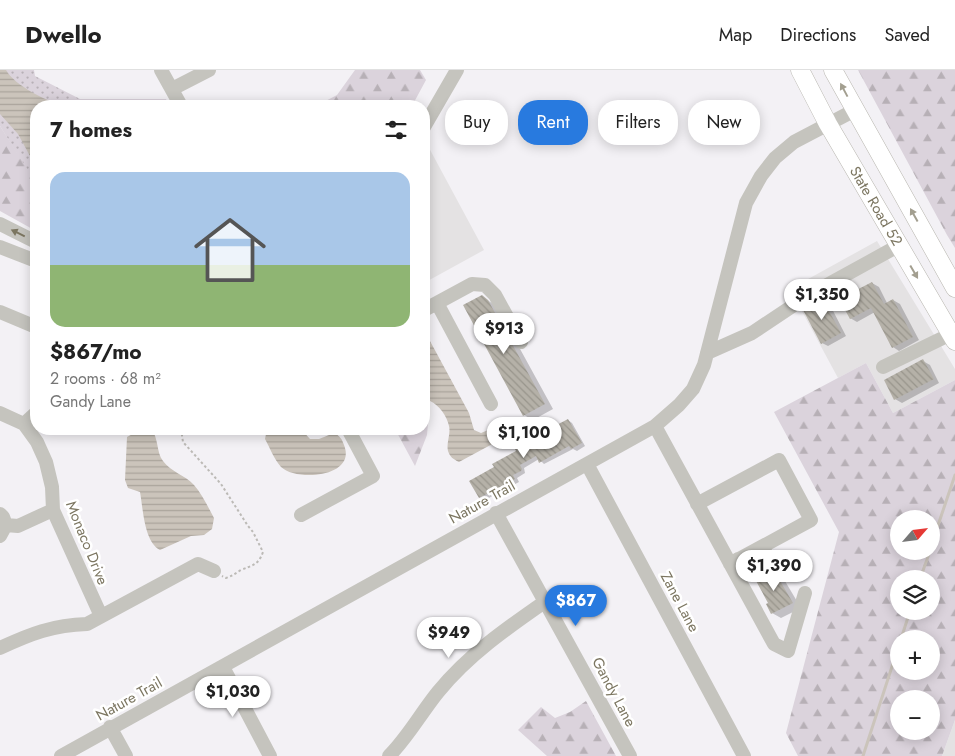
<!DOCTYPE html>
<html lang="en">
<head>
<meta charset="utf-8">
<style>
	body { margin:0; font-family:Jost,sans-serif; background:#f2f2f2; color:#222; height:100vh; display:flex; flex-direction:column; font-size:19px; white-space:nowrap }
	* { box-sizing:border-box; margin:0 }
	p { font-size:16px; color:#767676 }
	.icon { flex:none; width:28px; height:28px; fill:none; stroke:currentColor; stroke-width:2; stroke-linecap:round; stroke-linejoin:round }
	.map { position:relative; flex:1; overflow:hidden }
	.drawer { position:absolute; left:30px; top:30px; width:400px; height:335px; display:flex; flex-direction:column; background:#fff; border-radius:20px; box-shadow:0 2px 12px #0003 }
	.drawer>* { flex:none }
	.banner { position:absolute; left:445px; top:30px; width:435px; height:45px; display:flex; gap:10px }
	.needle { width:32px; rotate:62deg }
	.fabs { position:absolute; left:890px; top:440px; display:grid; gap:10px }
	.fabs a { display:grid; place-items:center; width:50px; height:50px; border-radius:50%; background:#fff; box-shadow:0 2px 12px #0003; font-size:25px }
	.price { position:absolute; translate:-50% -42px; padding:0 11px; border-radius:18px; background:#fff; color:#222; font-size:16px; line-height:32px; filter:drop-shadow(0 1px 2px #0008) }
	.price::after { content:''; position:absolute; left:50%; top:30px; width:15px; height:11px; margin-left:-8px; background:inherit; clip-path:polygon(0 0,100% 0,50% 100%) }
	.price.current { background:#287adf; color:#fff }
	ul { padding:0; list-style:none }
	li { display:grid; align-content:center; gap:10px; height:265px; padding:0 20px }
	li span { display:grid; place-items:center; height:155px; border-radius:15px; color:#555 }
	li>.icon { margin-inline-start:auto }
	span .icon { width:90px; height:90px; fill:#fffc; stroke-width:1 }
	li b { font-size:21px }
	h2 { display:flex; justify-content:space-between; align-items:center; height:60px; padding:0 20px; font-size:21px }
	.tag { padding:0 18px; border-radius:20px; background:#fff; box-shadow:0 2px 12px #0003; font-size:18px; line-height:45px }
	.tag.current { background:#287adf; color:#fff }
	header { display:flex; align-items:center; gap:30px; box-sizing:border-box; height:70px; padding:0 25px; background:#fff; border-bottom:1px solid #e0e0e0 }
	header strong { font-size:24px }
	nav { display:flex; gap:28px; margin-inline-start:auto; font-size:18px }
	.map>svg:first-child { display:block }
	.built { fill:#e4e2e3 }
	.grass { fill:url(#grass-dots) }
	.forest { fill:url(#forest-firs); fill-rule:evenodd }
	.water { fill:url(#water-rules) }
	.shadow { fill:#0003 }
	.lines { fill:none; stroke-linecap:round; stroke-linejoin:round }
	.stream { stroke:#cbc4bb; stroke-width:3 }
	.building { fill:url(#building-back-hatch) }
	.major-casing { stroke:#b8b6af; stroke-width:19 }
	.path { stroke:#bcbab6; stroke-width:2; stroke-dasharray:2.5 2.5; stroke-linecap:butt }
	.minor { stroke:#c5c4be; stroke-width:14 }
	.major { stroke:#fff; stroke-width:18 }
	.oneway { fill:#a39f90 }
	.oneway2 { fill:#7c7661 }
	.labels { text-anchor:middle; stroke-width:5; stroke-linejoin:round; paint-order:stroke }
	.street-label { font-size:15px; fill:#7c7661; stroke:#fff }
</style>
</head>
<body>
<header>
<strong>Dwello</strong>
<nav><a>Map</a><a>Directions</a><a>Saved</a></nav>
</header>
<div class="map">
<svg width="955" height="686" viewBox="0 0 955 686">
	<defs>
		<pattern id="grass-dots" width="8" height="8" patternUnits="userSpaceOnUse" patternTransform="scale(1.25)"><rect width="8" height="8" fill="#dbd3dc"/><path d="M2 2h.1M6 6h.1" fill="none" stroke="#b7b0b6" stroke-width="1.8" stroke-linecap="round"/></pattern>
		<pattern id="forest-firs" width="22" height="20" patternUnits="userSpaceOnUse" patternTransform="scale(1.25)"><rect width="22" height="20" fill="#dbd3dc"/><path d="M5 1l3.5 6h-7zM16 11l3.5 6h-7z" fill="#b7b0b6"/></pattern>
		<pattern id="water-rules" width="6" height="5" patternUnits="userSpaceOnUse" patternTransform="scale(1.25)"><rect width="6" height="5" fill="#cbc4bb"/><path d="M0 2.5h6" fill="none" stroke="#aaa49b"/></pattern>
		<pattern id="building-back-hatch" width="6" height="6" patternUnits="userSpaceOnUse" patternTransform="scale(1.25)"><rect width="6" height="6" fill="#b5b1a8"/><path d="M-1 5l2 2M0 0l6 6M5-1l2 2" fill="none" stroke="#98958c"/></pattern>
	</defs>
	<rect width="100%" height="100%" fill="#f3f1f5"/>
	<path class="built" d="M428,76L484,180L424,213V80Z
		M877,171L955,299V310L893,343L866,293L838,308L790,219Z
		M955,650V686H942Z"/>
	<path class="grass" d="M0,0H34L35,6L80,29H166L170,36H36V115L0,56Z"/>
	<path class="forest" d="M355,0H420L426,10L412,36H316L337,25Z
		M858,0H955V178L947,165Z
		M0,56L35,111L36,161L0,141Z
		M866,293L893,343L955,310V650L942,686H798L786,663L839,462L774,342ZM899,449H931V481H899ZM899,509H931V541H899ZM899,569H931V601H899ZM899,629H931V661H899Z
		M424,319L430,331L427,365L415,396L395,359H424Z
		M586,631L616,686H547L518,660L541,637L555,648L570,642Z"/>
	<path class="water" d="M0,0H6C15,16 47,31 64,36H36V97L18,64L0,44Z
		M424,260L469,343L474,360L481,363L510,351L515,354L517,359L511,364L459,392C453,389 450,387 448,381C446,373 451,364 449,356C447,346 439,335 430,331L424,319Z
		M142,359H151C159,368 156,382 163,391C171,402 185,405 194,415C202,424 208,437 214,448L212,459L204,465L191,466L160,480C144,472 143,438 140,422L128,418L125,410L127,367Z
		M267,359H301L310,369H319L334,363C340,366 342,369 344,375C357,407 297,412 281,397C274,389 270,378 265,369Z"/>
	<path class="shadow" d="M872,213L879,217L887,233L893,230L900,234L919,270L899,281L893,277L875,242L857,252L850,248Z
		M482,226L497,237L553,339L533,350L524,345Z
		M822,229L829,233L846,266L828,276L822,273Z
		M923,291L930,295L939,313L902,333L895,329Z
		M568,350L572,353L585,376L577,381L573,379L544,394L539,389L524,398L525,403L517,408L519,412L485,430L480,427L471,411L496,397L538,368L542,370L547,379L560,371Z
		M773,501L782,506L801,538L781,548L772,543L769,533Z"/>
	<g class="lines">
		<path class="stream" d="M931,476L955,405
			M920,509L930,481
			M901,569L910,541
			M863,686L899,575"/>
	</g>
	<path class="building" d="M872,212L884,234L893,229L913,267L892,278L871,238L850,249L839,229Z
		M482,225L488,230L545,334L523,346L463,235Z
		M822,228L841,263L821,274L803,240Z
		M923,289L934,309L894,330L884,310Z
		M568,349L582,373L571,379L569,376L539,393L536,386L520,395L522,399L521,401L513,405L515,409L479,428L469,411L494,397L492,394L516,381L515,379L538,366L545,379L558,371L551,358Z
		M773,499L793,533L771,544L766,534L768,533L755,509Z"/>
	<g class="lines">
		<defs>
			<g id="major">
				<path id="s1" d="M800,0L828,54L955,271"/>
				<path d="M833,0L955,218"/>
			</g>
		</defs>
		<use href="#major" class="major-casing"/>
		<path class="path" d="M181,359L183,372L221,414L248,456L253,462L263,482C258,496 252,495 241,500C236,503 232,506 226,508L222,506"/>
		<path class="minor" d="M161,0L181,36
			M172,19L209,0
			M424,57L457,0
			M0,154L36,172
			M0,177L36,191
			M437,233L491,334
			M424,240L472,214L485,215L495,225L521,272
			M0,242L36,257
			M707,283L752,263L809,225L898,176
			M883,297L951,264
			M0,343L24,354L37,372L46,392L52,417L53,440L101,546
			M24,354L36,343
			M655,356L774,574L788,581L805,523
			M587,394L744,686
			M697,434L779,390L811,450L730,494
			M496,443L630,686
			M0,444L3,447L6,455L0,466
			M301,445L373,406L348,359
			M6,455L18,456L53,440
			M738,489C754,498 765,494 765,475
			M0,578C30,564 53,555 87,554L198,494L214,501
			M223,597L270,686
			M110,657L126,686
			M61,686L655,356L679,335L693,319L704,295L746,133L761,106L775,88L794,72L855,40
			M389,686C408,667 421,643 438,622C468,585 507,558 546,531"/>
		<use href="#major" class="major"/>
	</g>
	<defs><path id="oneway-solid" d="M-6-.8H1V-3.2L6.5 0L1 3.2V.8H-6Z" transform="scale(1.25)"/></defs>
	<g class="oneway">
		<use href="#oneway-solid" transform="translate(844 20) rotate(-118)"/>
		<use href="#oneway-solid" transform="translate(914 145) rotate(-119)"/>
		<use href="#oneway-solid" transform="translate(914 202) rotate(60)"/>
	</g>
	<use class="oneway2" href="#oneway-solid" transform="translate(18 163) rotate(-154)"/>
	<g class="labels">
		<g class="street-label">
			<text dy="5" stroke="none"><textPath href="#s1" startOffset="156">State Road 52</textPath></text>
			<text transform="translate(482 432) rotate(-29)" y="5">Nature Trail</text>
			<text transform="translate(87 473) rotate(68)" y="5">Monaco Drive</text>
			<text transform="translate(680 532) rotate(62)" y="5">Zane Lane</text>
			<text transform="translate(614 622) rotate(62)" y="5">Gandy Lane</text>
			<text transform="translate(129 629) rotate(-29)" y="5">Nature Trail</text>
		</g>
	</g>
</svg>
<div class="fabs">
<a><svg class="needle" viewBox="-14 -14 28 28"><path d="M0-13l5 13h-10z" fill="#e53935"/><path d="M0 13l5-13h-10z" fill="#767676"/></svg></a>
<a><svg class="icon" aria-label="layers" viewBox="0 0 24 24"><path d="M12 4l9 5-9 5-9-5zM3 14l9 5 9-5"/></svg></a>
<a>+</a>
<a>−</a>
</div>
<b class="price" style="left:822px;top:251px">$1,350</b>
<b class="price" style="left:504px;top:285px">$913</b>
<b class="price" style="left:524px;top:389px">$1,100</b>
<b class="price" style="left:774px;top:522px">$1,390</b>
<b class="price current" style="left:576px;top:557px">$867</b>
<b class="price" style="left:449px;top:589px">$949</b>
<b class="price" style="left:233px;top:648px">$1,030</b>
<div class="banner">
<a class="tag">Buy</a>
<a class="tag current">Rent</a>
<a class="tag">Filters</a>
<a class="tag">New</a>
</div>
<section class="drawer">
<h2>7 homes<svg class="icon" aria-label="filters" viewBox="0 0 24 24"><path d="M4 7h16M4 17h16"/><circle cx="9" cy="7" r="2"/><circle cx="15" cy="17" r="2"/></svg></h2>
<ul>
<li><span style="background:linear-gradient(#a9c7e8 60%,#8fb573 0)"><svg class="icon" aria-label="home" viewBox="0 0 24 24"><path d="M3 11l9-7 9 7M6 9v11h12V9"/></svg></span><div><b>$867/mo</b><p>2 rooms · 68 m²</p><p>Gandy Lane</p></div></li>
</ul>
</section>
</div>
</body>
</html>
